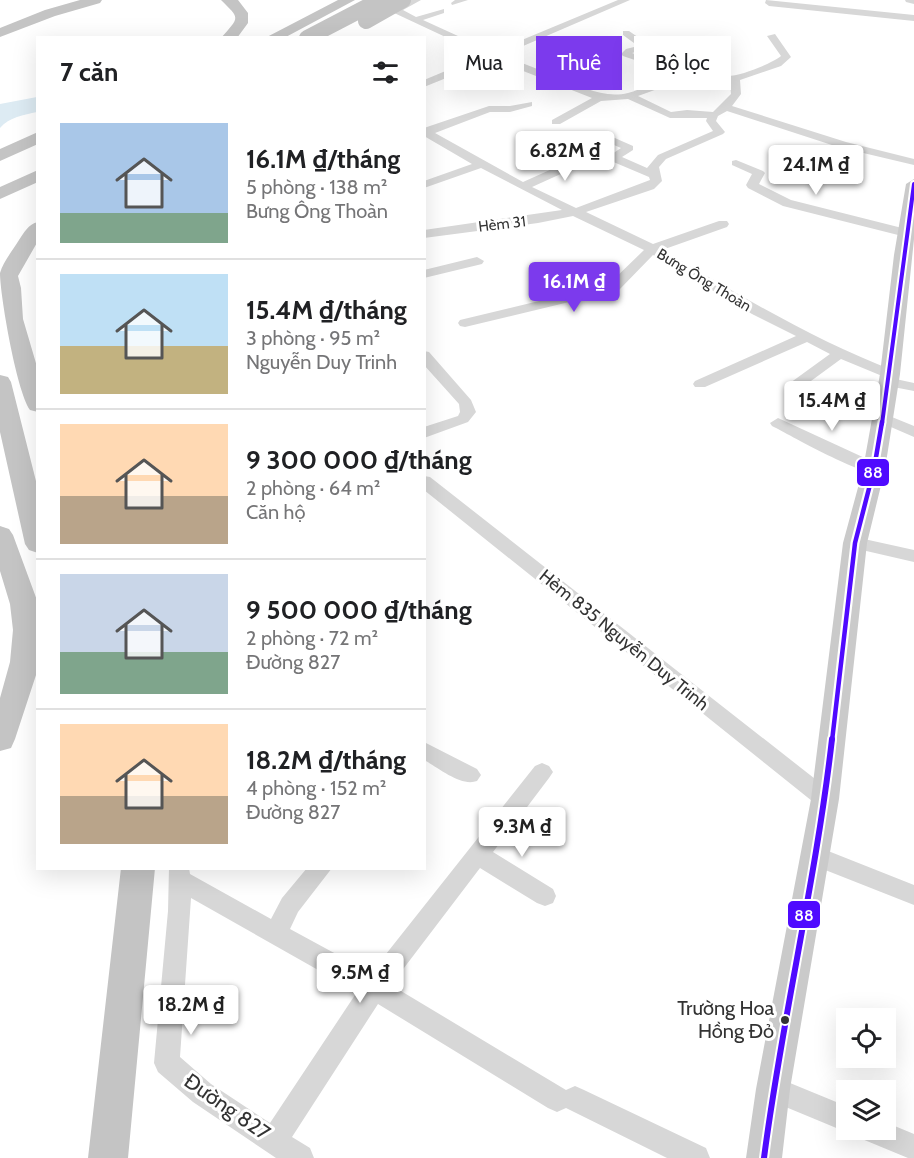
<!DOCTYPE html>
<html lang="vi">
<head>
<meta charset="utf-8">
<style>
	body { margin:0; font-family:Cabin,sans-serif; background:#f2f2f2; color:#202124; height:100vh; display:flex; flex-direction:column; font-size:22px; white-space:nowrap }
	* { box-sizing:border-box; margin:0 }
	p { font-size:20px; color:#757577 }
	.icon { flex:none; width:33px; height:33px; fill:none; stroke:currentColor; stroke-width:2; stroke-linecap:round; stroke-linejoin:round }
	.map { position:relative; flex:1; overflow:hidden }
	.side { position:absolute; left:36px; top:36px; width:390px; height:834px; display:flex; flex-direction:column; background:#fff; border-radius:0px; box-shadow:0 6px 24px #0002 }
	.side>* { flex:none }
	.hud { position:absolute; left:444px; top:36px; width:380px; height:54px; display:flex; gap:12px }
	.tools { position:absolute; left:836px; top:1008px; display:grid; gap:12px }
	.tools a { display:grid; place-items:center; width:60px; height:60px; border-radius:0px; background:#fff; box-shadow:0 6px 24px #0002; font-size:30px }
	.price { position:absolute; translate:-50% -51px; padding:0 14px; border-radius:6px; background:#fff; color:#222; font-size:20px; line-height:39px; filter:drop-shadow(0 2px 3px #0008) }
	.price::after { content:''; position:absolute; left:50%; top:36px; width:18px; height:14px; margin-left:-9px; background:inherit; clip-path:polygon(0 0,100% 0,50% 100%) }
	.price.active { background:#7c3aed; color:#fff }
	ul { padding:0; list-style:none }
	li { display:flex; align-items:center; gap:18px; height:150px; padding:0 24px }
	li+li { border-top:2px solid #e0e0e0 }
	li span { display:grid; place-items:center; flex:none; width:168px; height:120px; border-radius:0px; color:#555 }
	li>.icon { margin-inline-start:auto }
	span .icon { width:72px; height:72px; fill:#fffc; stroke-width:1 }
	li b { font-size:26px }
	h2 { display:flex; justify-content:space-between; align-items:center; height:72px; padding:0 24px; font-size:26px }
	.chip { padding:0 21px; border-radius:0px; background:#fff; box-shadow:0 6px 24px #0002; font-size:21px; line-height:54px }
	.chip.active { background:#7c3aed; color:#fff }
	.map>svg:first-child { display:block }
	.water { fill:#ddebf3 }
	.lines { fill:none; stroke-linecap:round; stroke-linejoin:round }
	.minor { fill:#d7d7d7; fill-rule:evenodd }
	.major { fill:#cacaca; fill-rule:evenodd }
	.highway { fill:#c4c4c4; fill-rule:evenodd }
	.highway-bridge { stroke:#c4c4c4; stroke-width:16 }
	.bus-1-far2-casing { stroke:#fff; stroke-width:8 }
	.bus-1-far1-casing { stroke:#fff; stroke-width:9 }
	.bus-1-casing { stroke:#fff; stroke-width:10 }
	.bus-1-far2 { stroke:#4f0aff; stroke-width:4 }
	.bus-1-far1 { stroke:#4f0aff; stroke-width:4.5 }
	.bus-1 { stroke:#4f0aff; stroke-width:6 }
	.bus-dot { fill:#333; stroke:#fff; stroke-width:2 }
	.labels { text-anchor:middle; stroke-width:6; stroke-linejoin:round; paint-order:stroke }
	.far-street-label { font-size:15px; fill:#333; stroke:#fff }
	.street-label { font-size:18px; fill:#333; stroke:#fff }
	.near-bus-label { font-size:20px; fill:#333; stroke:#fff; text-anchor:end }
	.near-street-label { font-size:21px; fill:#333; stroke:#fff }
	.line-badge { stroke:#fff; stroke-width:2 }
	.badge-label { font-size:16px; text-anchor:middle; font-weight:bold; fill:#fff }
</style>
</head>
<body>
<div class="map">
<svg width="914" height="1158" viewBox="0 0 914 1158">
	<rect width="100%" height="100%" fill="#fff"/>
	<path class="water" d="M37,97V112C24,115 9,117 0,128V104Z"/>
	<g class="lines">
		<path class="minor" d="M375,0H381L395,7L410,0H421L403,10L416,17L444,9V13L423,20L493,52L618,0H630L502,55L550,74L577,63H585V67L559,77C581,86 603,99 628,93C643,90 659,77 674,79V83L638,96L671,112L687,110L713,112L731,94L730,82L667,71L623,56L621,54L626,49L638,46L623,35V31H629L648,44L662,40L667,43L632,53C662,65 697,74 728,76C740,76 771,64 781,56L767,36L775,34L791,57L781,66L740,80L741,94L732,106L846,142L914,159V165L838,147L727,111L718,116L716,121L725,132L723,134L666,159L659,167L662,181L654,189L586,212L653,244L719,221H727L729,224L727,227L662,250C738,294 813,340 895,371L897,374L891,378L914,383V391L883,385L881,382L887,378L841,359L800,389H790L788,386L790,383L830,354L807,342L705,387H695L693,384L695,381L796,336L752,314L653,255L619,290L465,327L460,326L458,323L460,320L609,284L644,250L573,216L538,223L424,238V230L562,210L481,168L424,188V181L472,164L424,136V128L489,106H510L532,102V106L510,112H490L435,133L523,182L590,152L612,154L621,148L600,139V135H608L633,146V150L622,157L647,168L658,155L713,131L706,121L707,118H670L628,99L601,101L560,124H552V120L592,98L493,59L424,87V80L484,55L375,4ZM596,158H604L649,177L650,180L576,208L532,187Z
			M455,0H468L452,5L451,3Z
			M766,0L914,15V21L769,6L765,3Z
			M905,0H914V4L906,2Z
			M736,160L763,171L765,173L759,184L791,200L910,230L912,233L906,237L783,206L748,188L746,185L752,174L732,165V161Z
			M477,257L484,261L482,264L424,278V270Z
			M424,351L429,352L471,400L476,412L468,422L424,438V427L458,416L460,412L459,404L424,365Z
			M882,413L914,426V437L877,421L874,418Z
			M778,418L880,465L882,469L880,473C863,477 792,436 772,426L770,423Z
			M424,476L430,477L833,793L836,799L833,805L825,808L817,805L424,490Z
			M855,537L914,550V562L849,547L846,543L849,539Z
			M424,742L477,769L481,775L477,781C461,787 439,768 424,760Z
			M542,763L549,766L553,772L549,778L493,852L553,889L556,896L553,903L545,906L537,903L480,868L391,985L566,1090L575,1086L584,1090L706,1148L710,1158H667L566,1108L557,1112L548,1108L378,1004L292,1137L310,1148L314,1158H276L193,1102L158,1072L154,1063L168,911L169,868H189L190,874L271,919L282,898L307,868H332L298,912L290,929L371,973L535,766ZM191,898L357,992L270,1123L211,1084L180,1057Z
			M813,845L914,885V905L805,862L802,855L805,848Z
			M773,1076L846,1106V1130H853L846,1132L764,1098L760,1089L764,1080Z
			M885,1122L914,1134V1158H908L862,1139L858,1130H885Z"/>
		<path class="major" d="M914,179V239L900,374L885,469L867,543L839,799L790,1089L782,1158H746L756,1089L811,799L843,543L863,469L880,374L894,255L906,184Z"/>
		<path class="highway" d="M80,0H102L100,3L55,16L0,37V28L45,10Z
			M221,0H238L248,13V23L237,38H221C240,16 240,19 221,0Z
			M338,0H355L284,38H265Z
			M38,132V144L0,161V149Z
			M38,170V182L0,199V187Z
			M38,222V241L18,276L21,288L23,319L38,370V412L30,410C16,389 0,294 0,273C3,262 13,250 19,240C24,233 28,224 38,222Z
			M0,375L8,377L11,382L38,489V553L29,550L25,544L0,432Z
			M0,526L9,529L13,535L38,603V669L15,739L11,748L0,751V698L10,662L13,630L10,604L0,571Z
			M121,868H155L128,1158H88Z"/>
		<path class="highway-bridge" d="M366,21L403,0
			M307,38L380,0"/>
		<defs>
			<path id="bus-1-far2" d="M882,424L914,184"/>
			<path id="bus-1-far1" d="M832,741L855,543L874,469L882,422"/>
			<path id="bus-1" d="M764,1158C782,1018 816,880 832,739"/>
		</defs>
		<use href="#bus-1-far2" class="bus-1-far2-casing"/>
		<use href="#bus-1-far1" class="bus-1-far1-casing"/>
		<use href="#bus-1" class="bus-1-casing"/>
		<use href="#bus-1-far2" class="bus-1-far2"/>
		<use href="#bus-1-far1" class="bus-1-far1"/>
		<use href="#bus-1" class="bus-1"/>
	</g>
	<circle class="bus-dot" cx="785" cy="1020" r="5"/>
	<g class="labels">
		<g class="far-street-label">
			<text transform="translate(502 224) rotate(-7)" y="5">Hèm 31</text>
			<text transform="translate(704 280) rotate(31)" y="5">Bưng Ông Thoàn</text>
		</g>
		<g class="street-label">
			<text transform="translate(624 640) rotate(39)" y="6">Hẻm 835 Nguyễn Duy Trinh</text>
		</g>
		<g class="near-bus-label">
			<text x="774" y="1015">Trường Hoa<tspan x="774" dy="23">Hồng Đỏ</tspan></text>
		</g>
		<g class="near-street-label">
			<text transform="translate(227 1107) rotate(35)" y="7">Đường 827</text>
		</g>
	</g>
	<g class="line-badge">
		<rect x="856" y="458" width="34" height="29" rx="6" fill="#4f0aff"/>
		<rect x="787" y="900" width="34" height="29" rx="6" fill="#4f0aff"/>
	</g>
	<g class="badge-label">
		<text x="873" y="478">88</text>
		<text x="804" y="921">88</text>
	</g>
</svg>
<div class="tools">
<a><svg class="icon" aria-label="locate" viewBox="0 0 24 24"><circle cx="12" cy="12" r="6"/><path d="M12 2v4M12 18v4M2 12h4M18 12h4"/></svg></a>
<a><svg class="icon" aria-label="layers" viewBox="0 0 24 24"><path d="M12 4l9 5-9 5-9-5zM3 14l9 5 9-5"/></svg></a>
</div>
<b class="price" style="left:565px;top:182px">6.82M ₫</b>
<b class="price" style="left:816px;top:196px">24.1M ₫</b>
<b class="price active" style="left:574px;top:313px">16.1M ₫</b>
<b class="price" style="left:832px;top:432px">15.4M ₫</b>
<b class="price" style="left:522px;top:858px">9.3M ₫</b>
<b class="price" style="left:360px;top:1004px">9.5M ₫</b>
<b class="price" style="left:191px;top:1036px">18.2M ₫</b>
<div class="hud">
<a class="chip">Mua</a>
<a class="chip active">Thuê</a>
<a class="chip">Bộ lọc</a>
</div>
<section class="side">
<h2>7 căn<svg class="icon" aria-label="filters" viewBox="0 0 24 24"><path d="M4 7h16M4 17h16"/><circle cx="9" cy="7" r="2"/><circle cx="15" cy="17" r="2"/></svg></h2>
<ul>
<li><span style="background:linear-gradient(#a9c7e8 75%,#7fa58c 0)"><svg class="icon" aria-label="home" viewBox="0 0 24 24"><path d="M3 11l9-7 9 7M6 9v11h12V9"/></svg></span><div><b>16.1M ₫/tháng</b><p>5 phòng · 138 m²</p><p>Bưng Ông Thoàn</p></div></li>
<li><span style="background:linear-gradient(#bfe0f5 60%,#c2b280 0)"><svg class="icon" aria-label="home" viewBox="0 0 24 24"><path d="M3 11l9-7 9 7M6 9v11h12V9"/></svg></span><div><b>15.4M ₫/tháng</b><p>3 phòng · 95 m²</p><p>Nguyễn Duy Trinh</p></div></li>
<li><span style="background:linear-gradient(#ffd9b3 60%,#b9a48a 0)"><svg class="icon" aria-label="home" viewBox="0 0 24 24"><path d="M3 11l9-7 9 7M6 9v11h12V9"/></svg></span><div><b>9 300 000 ₫/tháng</b><p>2 phòng · 64 m²</p><p>Căn hộ</p></div></li>
<li><span style="background:linear-gradient(#c9d6e8 65%,#7fa58c 0)"><svg class="icon" aria-label="home" viewBox="0 0 24 24"><path d="M3 11l9-7 9 7M6 9v11h12V9"/></svg></span><div><b>9 500 000 ₫/tháng</b><p>2 phòng · 72 m²</p><p>Đường 827</p></div></li>
<li><span style="background:linear-gradient(#ffd9b3 60%,#b9a48a 0)"><svg class="icon" aria-label="home" viewBox="0 0 24 24"><path d="M3 11l9-7 9 7M6 9v11h12V9"/></svg></span><div><b>18.2M ₫/tháng</b><p>4 phòng · 152 m²</p><p>Đường 827</p></div></li>
</ul>
</section>
</div>
</body>
</html>
